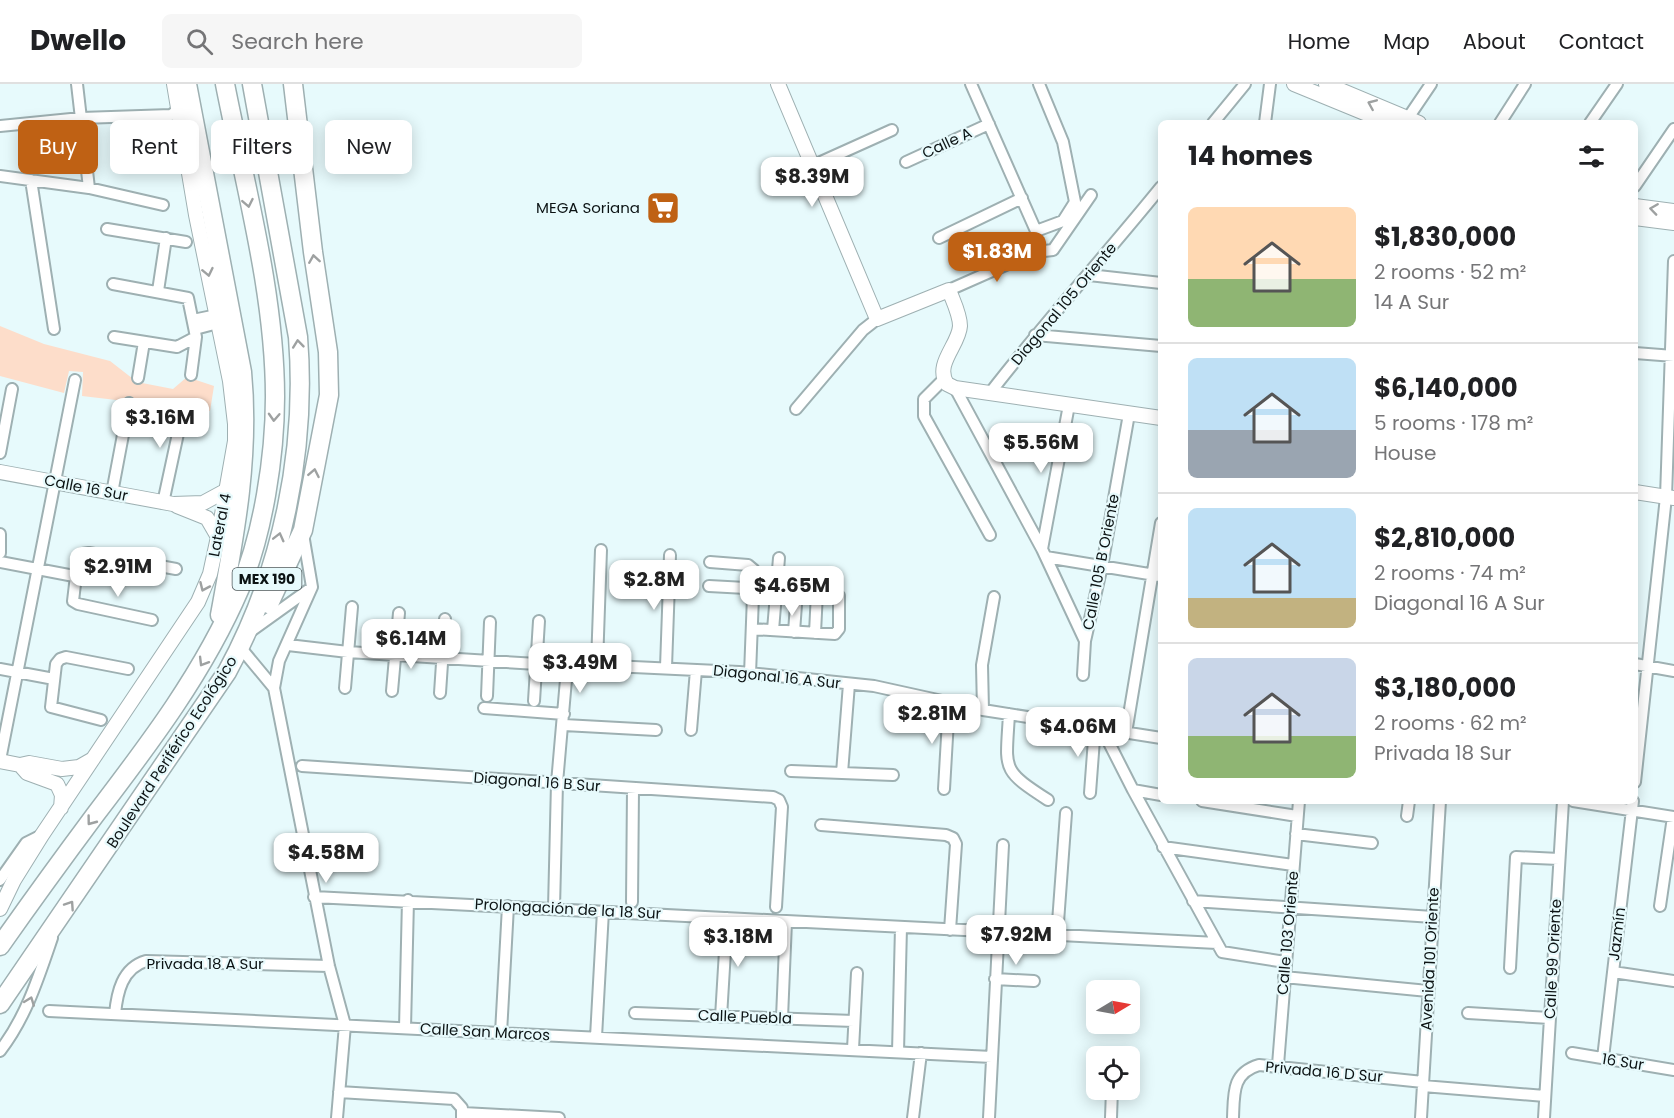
<!DOCTYPE html>
<html lang="en">
<head>
<meta charset="utf-8">
<style>
	body { margin:0; font-family:Poppins,sans-serif; background:#f6f6f6; color:#202124; height:100vh; display:flex; flex-direction:column; font-size:22px; white-space:nowrap }
	* { box-sizing:border-box; margin:0 }
	p { font-size:20px; color:#757577 }
	.icon { flex:none; width:33px; height:33px; fill:none; stroke:currentColor; stroke-width:2; stroke-linecap:round; stroke-linejoin:round }
	.map { position:relative; flex:1; overflow:hidden }
	.sheet { position:absolute; left:1158px; top:36px; width:480px; height:684px; display:flex; flex-direction:column; background:#fff; border-radius:9px; box-shadow:0 3px 15px #0003 }
	.sheet>* { flex:none }
	.banner { position:absolute; left:18px; top:36px; width:570px; height:54px; display:flex; gap:12px }
	.needle { width:39px; rotate:80deg }
	.fabs { position:absolute; left:1086px; top:896px; display:grid; gap:12px }
	.fabs a { display:grid; place-items:center; width:54px; height:54px; border-radius:9px; background:#fff; box-shadow:0 3px 15px #0003; font-size:30px }
	.price { position:absolute; translate:-50% -51px; padding:0 14px; border-radius:12px; background:#fff; color:#222; font-size:20px; line-height:39px; filter:drop-shadow(0 2px 3px #0008) }
	.price::after { content:''; position:absolute; left:50%; top:36px; width:18px; height:14px; margin-left:-9px; background:inherit; clip-path:polygon(0 0,100% 0,50% 100%) }
	.price.selected { background:#bf6114; color:#fff }
	ul { padding:0; list-style:none }
	li { display:flex; align-items:center; gap:18px; height:150px; padding:0 30px }
	li+li { border-top:2px solid #e0e0e0 }
	li span { display:grid; place-items:center; flex:none; width:168px; height:120px; border-radius:9px; color:#555 }
	li>.icon { margin-inline-start:auto }
	span .icon { width:72px; height:72px; fill:#fffc; stroke-width:1 }
	li b { font-size:26px }
	h2 { display:flex; justify-content:space-between; align-items:center; height:72px; padding:0 30px; font-size:26px }
	.pill { padding:0 21px; border-radius:9px; background:#fff; box-shadow:0 3px 15px #0003; font-size:21px; line-height:54px }
	.pill.selected { background:#bf6114; color:#fff }
	header { display:flex; align-items:center; gap:36px; box-sizing:border-box; height:84px; padding:0 30px; background:#fff; border-bottom:2px solid #e0e0e0 }
	header strong { font-size:28px }
	nav { display:flex; gap:33px; margin-inline-start:auto; font-size:21px }
	.search { width:420px; height:54px; background:#f6f6f6; display:flex; align-items:center; gap:15px; box-sizing:border-box; padding:0 21px; border-radius:9px; color:#757577; font-size:22px }
	.map>svg:first-child { display:block }
	.green { fill:#fdddca }
	.lines { fill:none; stroke-linecap:round; stroke-linejoin:round }
	.street-casing { stroke:#9eb0b2; stroke-width:14 }
	.secondary-casing { stroke:#9eb0b2; stroke-width:16 }
	.highway-casing { stroke:#9eb0b2; stroke-width:21 }
	.street { stroke:#fff; stroke-width:10 }
	.secondary { stroke:#fff; stroke-width:14 }
	.highway { stroke:#fff; stroke-width:18 }
	.oneway { stroke:#9ea1a1 }
	.labels { text-anchor:middle; stroke-width:4.5; stroke-linejoin:round; paint-order:stroke }
	.shield { fill:#e7fafc; stroke:#4e585a; stroke-width:1.5 }
	.shield-label { font-size:14px; font-weight:bold; fill:#0c1314 }
	.street-label { font-size:15px; fill:#0c1314; stroke:#e7fafc }
	.poi-label { font-size:15px; fill:#0c1314; stroke:#e7fafc; text-anchor:end }
</style>
</head>
<body>
<header>
<strong>Dwello</strong>
<div class="search"><svg class="icon" aria-label="search" viewBox="0 0 24 24"><circle cx="10" cy="10" r="6"/><path d="M15 15l6 6"/></svg>Search here</div>
<nav><a>Home</a><a>Map</a><a>About</a><a>Contact</a></nav>
</header>
<div class="map">
<svg width="1674" height="1034" viewBox="0 0 1674 1034">
	<rect width="100%" height="100%" fill="#e7fafc"/>
	<path class="green" d="M66,37L68,58L28,60L26,46L5,47V45Z
		M0,242L44,260L110,277L137,298L173,305L187,293L214,302L210,327L82,312L83,288L69,287L64,309L0,292Z"/>
	<g class="lines">
		<defs>
			<path id="street" d="M77,0L89,104
				M971,0L1036,147L1035,168L1053,166L1091,111
				M1408,34L1431,0
				M1213,39L1245,0
				M1265,39L1270,0
				M1500,39L1525,0
				M1590,39L1617,0
				M0,42L81,34L171,31L182,23
				M906,78L989,40
				M812,82L892,46
				M0,92L89,104L163,121
				M31,96L54,245
				M1635,102L1674,45
				M107,145L186,158
				M1036,147L1063,137L1075,118L1063,58L1039,0
				M939,154L1022,114
				M1089,191L1161,199
				M113,200L188,214L196,253L191,291
				M949,206L1035,168
				M158,207L166,154
				M193,236L217,231
				M195,245L218,239
				M1035,251L1161,262
				M114,253L177,263L196,253
				M1635,269L1674,272
				M138,294L144,258
				M944,295L924,315V332L990,451
				M955,304L1042,465L1085,557
				M990,309C1045,238 1105,172 1161,103
				M796,325L863,246L877,235
				M0,369L12,305
				M112,409L129,319
				M163,419L182,331
				M0,450V469
				M303,450L312,503L279,577L274,604L329,882L345,941L337,1034
				M1042,465L1069,321
				M1046,473L1161,492
				M0,478L74,492
				M710,478L748,481L754,486L750,590
				M709,502L834,509L839,512V545L835,550L752,545
				M152,536L78,520L73,517L78,475L82,470L89,469L176,485
				M773,546L779,474
				M251,547L311,504
				M794,548L797,507
				M815,549L817,508
				M288,561L348,568L537,580
				M240,563L274,604
				M597,580L601,466
				M1635,580L1674,587
				M666,583L670,471
				M0,585L54,595
				M1083,591L1085,557L1102,482L1129,330
				M345,604L352,523
				M392,607L399,529
				M440,609L445,535
				M487,612L490,538
				M534,617L539,537
				M484,624L564,630
				M983,626L982,581L994,513
				M1009,630C1006,686 1000,685 1048,716
				M101,636L51,623L56,580L60,575L66,573L128,585
				M564,641L656,646
				M1101,643L1133,706L1222,868L1285,878
				M691,646L696,586
				M1126,649L1161,439
				M0,676L75,296
				M302,682L773,713L779,716L782,723L776,823
				M791,687L893,691
				M842,689L849,600
				M1635,698L1666,413L1674,177
				M944,705L949,619
				M1133,706L1161,711
				M1090,709L1095,642
				M1202,717L1297,732
				M1573,717L1674,733
				M1407,732L1409,717
				M821,741L946,751L953,754L956,760L950,846
				M1296,750L1372,759
				M1163,763L1293,781
				M0,796L26,759L42,751
				M314,813L1217,859
				M1193,817L1433,833
				M632,818L633,705
				M1660,822L1673,733
				M554,824L557,699L567,584L570,580L739,588L874,602L983,626L1161,654
				M1057,852L1066,729
				M1510,884L1516,773L1559,775
				M1613,888L1674,897
				M1284,893L1428,907
				M995,895L1034,897
				M49,927L992,973
				M635,929L854,937
				M1468,929L1550,934
				M115,930C117,909 122,884 146,877L329,882
				M721,933L727,834
				M782,934L786,838
				M405,944L408,816
				M501,949L508,822
				M596,953L603,827
				M853,965L857,889
				M0,967C26,933 38,895 52,854
				M898,968L901,843
				M1572,969L1674,986
				M1603,974L1633,717
				M1278,981L1299,717
				M1423,1002L1545,1012
				M339,1008L454,1015L462,1024V1034
				M463,1029L559,1034
				M913,1034L921,969
				M989,1034L1003,761
				M1111,1034L1112,1005
				M1233,1034C1234,1009 1232,989 1259,981L1423,998
				M1421,1034L1440,717
				M1544,1034L1563,717"/>
			<path id="secondary" d="M778,0L877,235L949,206C953,217 960,230 960,242C959,261 934,280 947,300L955,304L1161,334
				M1294,0L1389,39
				M1326,0L1419,39
				M1635,122L1674,127
				M1635,134L1674,139
				M0,388L173,420L203,419L227,406
				M1635,408L1674,414
				M177,422L207,434L218,453
				M0,677L20,681L29,679L62,685L79,683L93,675
				M20,681L27,689L57,700L62,711L61,724
				M0,825L14,796L42,751L198,518L210,490L218,453L235,357V340L230,297L196,131L174,0"/>
			<path id="highway" d="M187,0L242,288C250,371 235,450 220,531
				M269,520L303,446L329,311L328,268L313,168L293,0
				M0,862C31,818 63,774 95,731C150,659 204,588 240,504C263,450 275,372 275,313C275,210 245,102 225,0
				M0,920L227,588C282,487 307,367 298,253L252,0"/>
		</defs>
		<use href="#street" class="street-casing"/>
		<use href="#secondary" class="secondary-casing"/>
		<use href="#highway" class="highway-casing"/>
		<use href="#street" class="street"/>
		<use href="#secondary" class="secondary"/>
		<use href="#highway" class="highway"/>
	</g>
	<defs><path id="oneway-chevron" d="M-2-3.5L2.5 0L-2 3.5" fill="none" stroke-width="1.6" stroke-linecap="round" stroke-linejoin="round" transform="scale(1.5)"/></defs>
	<g class="oneway">
		<use href="#oneway-chevron" transform="translate(1372 20) rotate(-157)"/>
		<use href="#oneway-chevron" transform="translate(248 119) rotate(79)"/>
		<use href="#oneway-chevron" transform="translate(1654 125) rotate(-172)"/>
		<use href="#oneway-chevron" transform="translate(314 175) rotate(-99)"/>
		<use href="#oneway-chevron" transform="translate(208 188) rotate(78)"/>
		<use href="#oneway-chevron" transform="translate(298 260) rotate(-96)"/>
		<use href="#oneway-chevron" transform="translate(274 333) rotate(93)"/>
		<use href="#oneway-chevron" transform="translate(314 389) rotate(-79)"/>
		<use href="#oneway-chevron" transform="translate(279 453) rotate(-76)"/>
		<use href="#oneway-chevron" transform="translate(204 503) rotate(114)"/>
		<use href="#oneway-chevron" transform="translate(203 578) rotate(121)"/>
		<use href="#oneway-chevron" transform="translate(91 737) rotate(127)"/>
		<use href="#oneway-chevron" transform="translate(70 821) rotate(-56)"/>
		<use href="#oneway-chevron" transform="translate(30 917) rotate(-69)"/>
	</g>
	<defs>
		<symbol id="supermarket-square" viewBox="-11 -11 22 22"><rect x="-9" y="-9" width="18" height="18" rx="4" fill="#bf6114" stroke="#e7fafc"/><path d="M-6-5.5h2.5l.6 2H6L4.5 2H-2.5L-4.4-4H-6ZM-1.5 3.2a1.3 1.3 0 1 0 .1 0ZM3 3.2a1.3 1.3 0 1 0 .1 0Z" fill="#fff"/></symbol>
	</defs>
	<g fill-rule="evenodd">
		<use href="#supermarket-square" x="644" y="105" width="38" height="38"/>
	</g>
	<g class="labels">
		<rect class="shield" x="232.5" y="484" width="69" height="22" rx="4.5"/>
		<g class="shield-label">
			<text x="267" y="500">MEX 190</text>
		</g>
		<g class="street-label">
			<text transform="translate(947 59) rotate(-25)" y="5">Calle A</text>
			<text transform="translate(1064 220) rotate(-50)" y="5">Diagonal 105 Oriente</text>
			<text transform="translate(86 404) rotate(11)" y="5">Calle 16 Sur</text>
			<text transform="translate(220 441) rotate(-79)" y="5">Lateral 4</text>
			<text transform="translate(1101 478) rotate(-79)" y="5">Calle 105 B Oriente</text>
			<text transform="translate(777 593) rotate(6)" y="5">Diagonal 16 A Sur</text>
			<text transform="translate(172 668) rotate(-57)" y="5">Boulevard Periférico Ecológico</text>
			<text transform="translate(537 698) rotate(4)" y="5">Diagonal 16 B Sur</text>
			<text transform="translate(568 825) rotate(3)" y="5">Prolongación de la 18 Sur</text>
			<text transform="translate(1288 849) rotate(-85)" y="5">Calle 103 Oriente</text>
			<text transform="translate(1617 850) rotate(-83)" y="5">Jazmín</text>
			<text transform="translate(1430 875) rotate(-87)" y="5">Avenida 101 Oriente</text>
			<text transform="translate(1553 875) rotate(-87)" y="5">Calle 99 Oriente</text>
			<text x="205" y="885">Privada 18 A Sur</text>
			<text transform="translate(745 933) rotate(2)" y="5">Calle Puebla</text>
			<text transform="translate(485 948) rotate(3)" y="5">Calle San Marcos</text>
			<text transform="translate(1623 978) rotate(9)" y="5">16 Sur</text>
			<text transform="translate(1324 988) rotate(5)" y="5">Privada 16 D Sur</text>
		</g>
		<g class="poi-label">
			<text x="640" y="129">MEGA Soriana</text>
		</g>
	</g>
</svg>
<div class="fabs">
<a><svg class="needle" viewBox="-14 -14 28 28"><path d="M0-13l5 13h-10z" fill="#e53935"/><path d="M0 13l5-13h-10z" fill="#757577"/></svg></a>
<a><svg class="icon" aria-label="locate" viewBox="0 0 24 24"><circle cx="12" cy="12" r="6"/><path d="M12 2v4M12 18v4M2 12h4M18 12h4"/></svg></a>
</div>
<b class="price" style="left:812px;top:124px">$8.39M</b>
<b class="price selected" style="left:997px;top:199px">$1.83M</b>
<b class="price" style="left:160px;top:365px">$3.16M</b>
<b class="price" style="left:1041px;top:390px">$5.56M</b>
<b class="price" style="left:118px;top:514px">$2.91M</b>
<b class="price" style="left:654px;top:527px">$2.8M</b>
<b class="price" style="left:792px;top:533px">$4.65M</b>
<b class="price" style="left:411px;top:586px">$6.14M</b>
<b class="price" style="left:580px;top:610px">$3.49M</b>
<b class="price" style="left:932px;top:661px">$2.81M</b>
<b class="price" style="left:1078px;top:674px">$4.06M</b>
<b class="price" style="left:326px;top:800px">$4.58M</b>
<b class="price" style="left:1016px;top:882px">$7.92M</b>
<b class="price" style="left:738px;top:884px">$3.18M</b>
<div class="banner">
<a class="pill selected">Buy</a>
<a class="pill">Rent</a>
<a class="pill">Filters</a>
<a class="pill">New</a>
</div>
<section class="sheet">
<h2>14 homes<svg class="icon" aria-label="filters" viewBox="0 0 24 24"><path d="M4 7h16M4 17h16"/><circle cx="9" cy="7" r="2"/><circle cx="15" cy="17" r="2"/></svg></h2>
<ul>
<li><span style="background:linear-gradient(#ffd9b3 60%,#8fb573 0)"><svg class="icon" aria-label="home" viewBox="0 0 24 24"><path d="M3 11l9-7 9 7M6 9v11h12V9"/></svg></span><div><b>$1,830,000</b><p>2 rooms · 52 m²</p><p>14 A Sur</p></div></li>
<li><span style="background:linear-gradient(#bfe0f5 60%,#9aa5b1 0)"><svg class="icon" aria-label="home" viewBox="0 0 24 24"><path d="M3 11l9-7 9 7M6 9v11h12V9"/></svg></span><div><b>$6,140,000</b><p>5 rooms · 178 m²</p><p>House</p></div></li>
<li><span style="background:linear-gradient(#bfe0f5 75%,#c2b280 0)"><svg class="icon" aria-label="home" viewBox="0 0 24 24"><path d="M3 11l9-7 9 7M6 9v11h12V9"/></svg></span><div><b>$2,810,000</b><p>2 rooms · 74 m²</p><p>Diagonal 16 A Sur</p></div></li>
<li><span style="background:linear-gradient(#c9d6e8 65%,#8fb573 0)"><svg class="icon" aria-label="home" viewBox="0 0 24 24"><path d="M3 11l9-7 9 7M6 9v11h12V9"/></svg></span><div><b>$3,180,000</b><p>2 rooms · 62 m²</p><p>Privada 18 Sur</p></div></li>
</ul>
</section>
</div>
</body>
</html>
